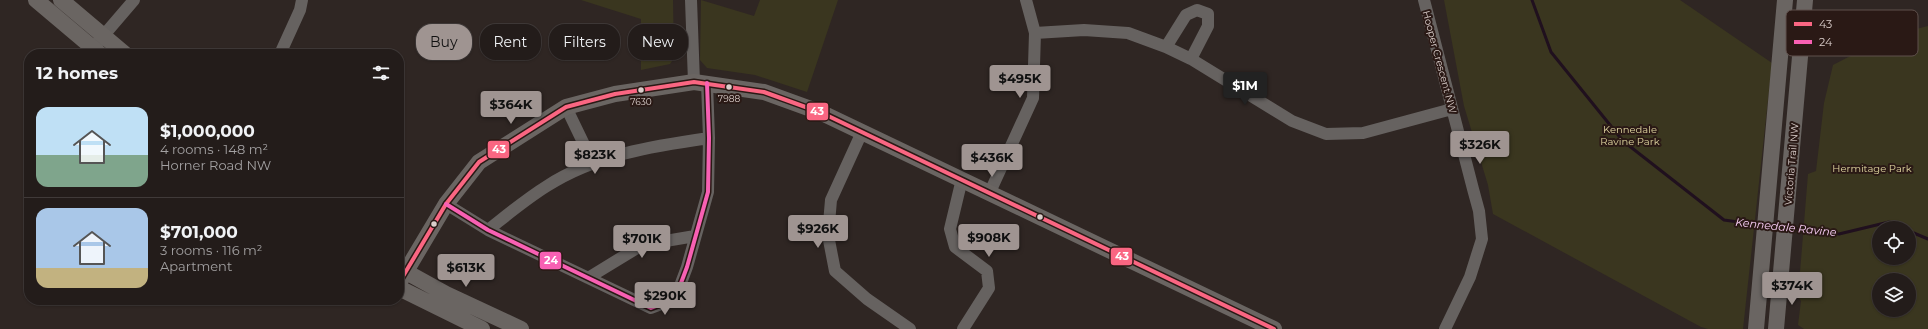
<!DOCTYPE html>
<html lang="en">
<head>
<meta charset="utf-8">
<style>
	body { margin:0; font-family:Montserrat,sans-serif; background:#2b2523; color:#f1f3f6; height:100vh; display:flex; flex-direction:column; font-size:15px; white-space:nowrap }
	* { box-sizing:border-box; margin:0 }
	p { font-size:13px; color:#a3a1a2 }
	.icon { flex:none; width:22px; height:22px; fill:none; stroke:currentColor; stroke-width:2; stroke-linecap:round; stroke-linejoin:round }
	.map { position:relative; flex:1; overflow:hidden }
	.panel { position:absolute; left:24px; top:49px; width:380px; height:256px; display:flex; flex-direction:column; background:#231c1a; border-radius:16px; box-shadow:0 1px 3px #0004,0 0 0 1px #403a39 }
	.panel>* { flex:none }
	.guide { position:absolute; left:416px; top:24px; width:380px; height:36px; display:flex; gap:8px }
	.tools { position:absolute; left:1872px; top:221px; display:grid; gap:8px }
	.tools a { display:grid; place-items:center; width:44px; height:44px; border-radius:50%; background:#231c1a; box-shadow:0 1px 3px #0004,0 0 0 1px #403a39; font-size:20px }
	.price { position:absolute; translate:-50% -34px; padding:0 9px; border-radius:4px; background:#9f9491; color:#111; font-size:13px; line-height:26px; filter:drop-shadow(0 1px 2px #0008) }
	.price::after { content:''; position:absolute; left:50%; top:24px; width:12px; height:9px; margin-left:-6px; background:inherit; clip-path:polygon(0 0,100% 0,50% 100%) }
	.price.selected { background:#222; color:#fff }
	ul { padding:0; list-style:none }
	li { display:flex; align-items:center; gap:12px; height:100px; padding:0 12px }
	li+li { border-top:1px solid #403a39 }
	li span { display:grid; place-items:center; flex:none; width:112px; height:80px; border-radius:12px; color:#555 }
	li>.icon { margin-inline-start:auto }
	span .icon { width:48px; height:48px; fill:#fffc; stroke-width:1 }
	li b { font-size:17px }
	h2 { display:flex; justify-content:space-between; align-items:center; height:48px; padding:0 12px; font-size:17px }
	.chip { padding:0 14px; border-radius:16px; background:#231c1a; box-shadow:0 1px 3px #0004,0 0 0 1px #403a39; font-size:14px; line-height:36px }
	.chip.selected { background:#9f9491; color:#111 }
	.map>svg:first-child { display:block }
	.green { fill:#3a361f; fill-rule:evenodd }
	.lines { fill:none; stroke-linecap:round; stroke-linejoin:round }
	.stream { stroke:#20101e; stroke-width:3 }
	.street { stroke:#666260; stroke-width:12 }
	.secondary { stroke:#6a6562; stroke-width:16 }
	.bus-1-casing { stroke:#2a1915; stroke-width:7 }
	.bus-2-casing { stroke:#2a1915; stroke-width:7 }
	.bus-1 { stroke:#fa6682; stroke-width:4 }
	.bus-2 { stroke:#f860b3; stroke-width:4 }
	.bus-dot { fill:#dbcfcc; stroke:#2a1915; stroke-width:1.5 }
	.labels { text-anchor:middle; stroke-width:4; stroke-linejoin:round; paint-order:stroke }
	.bus-label { font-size:9px; fill:#dbcfcc; stroke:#2a1915 }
	.street-label { font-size:10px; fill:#dbcfcc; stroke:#2a1915 }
	.park-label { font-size:10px; fill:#e2d8a2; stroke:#2a1915 }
	.water-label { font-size:11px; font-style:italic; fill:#fdd1fa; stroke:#2a1915 }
	.key { fill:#2a1915; stroke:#5f504c; stroke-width:1 }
	.key-label { font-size:11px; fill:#dbcfcc }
	.line-badge { stroke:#2a1915; stroke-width:1.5 }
	.badge-label { font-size:11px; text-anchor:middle; font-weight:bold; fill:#fff }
</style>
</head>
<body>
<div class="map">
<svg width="1928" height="329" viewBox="0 0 1928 329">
	<rect width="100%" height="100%" fill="#2f2623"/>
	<path class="green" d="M581,0H673L674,58L670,64L641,70V19Z
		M701,0L754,16L760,0H838L807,92L755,75L707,68L700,60Z
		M1444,0H1680L1772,63L1743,329H1708L1701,327L1493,214L1488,185L1464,106Z
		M1928,26V329H1804L1798,325L1801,301L1798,297L1808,174L1816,171L1824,103L1833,65C1864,49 1893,34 1928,26ZM1879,228H1909V258H1879ZM1879,280H1909V310H1879Z"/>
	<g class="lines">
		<path class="stream" d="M1532,0L1551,52L1623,141L1724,220L1760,225
			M1789,228L1839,234L1889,222L1903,228
			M1909,231L1928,239"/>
		<path class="street" d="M691,0L694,82
			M1424,0L1473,189L1479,211L1482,239L1470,277L1445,329
			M1035,33L1084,30L1128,33L1166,47L1191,59L1292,121L1326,134L1363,133L1452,109
			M98,42L134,0
			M1166,47L1186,15L1197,10L1208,14V26L1191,59
			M280,54L300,10L302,0
			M566,107L593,163
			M862,132L831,200L828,235L835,271L867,299L910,329
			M962,179L950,229L955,247L987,271L989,288L963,329
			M990,192L1033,98L1035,33L1026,0
			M446,204L488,230L651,308L675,299L687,267L708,192L709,138L707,83
			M488,230C507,215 526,199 547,186C595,155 653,146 709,138
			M588,278L642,245L695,236"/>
		<path class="secondary" d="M36,0L100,54
			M61,0L125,54
			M399,268L446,294L521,329
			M399,283L446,204L479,162L566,107L615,94L694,82L764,92L822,113L1274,329
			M399,288L482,329
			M1756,329L1785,0
			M1776,329L1805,0"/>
		<defs>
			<path id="bus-1" d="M399,283L446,204L479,162L566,107L615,94L694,82L764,92L822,113L1274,329"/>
			<path id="bus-2" d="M446,204L488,230L651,308L675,299L687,267L708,192L709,138L707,83"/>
		</defs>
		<use href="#bus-1" class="bus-1-casing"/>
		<use href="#bus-2" class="bus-2-casing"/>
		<use href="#bus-1" class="bus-1"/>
		<use href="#bus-2" class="bus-2"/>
	</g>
	<g class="bus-dot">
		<circle cx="729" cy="87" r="3.5"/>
		<circle cx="641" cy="90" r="3.5"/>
		<circle cx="1040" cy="217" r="3.5"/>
		<circle cx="434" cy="224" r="3.5"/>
	</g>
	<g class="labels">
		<g class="bus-label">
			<text x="729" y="102">7988</text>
			<text x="641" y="105">7630</text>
		</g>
		<g class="street-label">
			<text transform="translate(1440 62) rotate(75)" y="4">Hooper Crescent NW</text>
			<text transform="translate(1791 164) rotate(-85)" y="4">Victoria Trail NW</text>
		</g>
		<g class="park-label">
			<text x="1630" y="133">Kennedale<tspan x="1630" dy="12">Ravine Park</tspan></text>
			<text x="1872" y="172">Hermitage Park</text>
		</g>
		<g class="water-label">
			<text transform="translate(1786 227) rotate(6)" y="4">Kennedale Ravine</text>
		</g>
	</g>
	<rect x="1786" y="10" width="132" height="46" rx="6" class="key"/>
	<rect x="1794" y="22" width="18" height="4" fill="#fa6682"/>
	<rect x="1794" y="40" width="18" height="4" fill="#f860b3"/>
	<g class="key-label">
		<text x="1819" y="28">43</text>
		<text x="1819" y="46">24</text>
	</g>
	<g class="line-badge">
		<rect x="806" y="102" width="23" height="19" rx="4" fill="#fa6682"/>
		<rect x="487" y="140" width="23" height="19" rx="4" fill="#fa6682"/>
		<rect x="1110" y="247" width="23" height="19" rx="4" fill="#fa6682"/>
		<rect x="539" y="251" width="23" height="19" rx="4" fill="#f860b3"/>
	</g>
	<g class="badge-label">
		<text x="817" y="115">43</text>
		<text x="499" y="153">43</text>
		<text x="1122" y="260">43</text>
		<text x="551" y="264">24</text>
	</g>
</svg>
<div class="tools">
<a><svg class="icon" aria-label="locate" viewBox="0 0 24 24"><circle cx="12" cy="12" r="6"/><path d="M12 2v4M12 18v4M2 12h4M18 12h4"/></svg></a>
<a><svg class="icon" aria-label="layers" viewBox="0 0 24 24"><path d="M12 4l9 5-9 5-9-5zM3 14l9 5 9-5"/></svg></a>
</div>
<b class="price" style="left:1020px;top:99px">$495K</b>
<b class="price selected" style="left:1245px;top:106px">$1M</b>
<b class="price" style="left:511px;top:125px">$364K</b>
<b class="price" style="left:1480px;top:165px">$326K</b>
<b class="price" style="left:595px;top:175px">$823K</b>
<b class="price" style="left:992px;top:178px">$436K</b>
<b class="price" style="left:818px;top:249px">$926K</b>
<b class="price" style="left:989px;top:258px">$908K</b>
<b class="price" style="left:642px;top:259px">$701K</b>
<b class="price" style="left:466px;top:288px">$613K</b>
<b class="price" style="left:1792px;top:306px">$374K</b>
<b class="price" style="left:665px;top:316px">$290K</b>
<div class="guide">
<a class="chip selected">Buy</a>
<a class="chip">Rent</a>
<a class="chip">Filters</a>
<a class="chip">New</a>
</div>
<section class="panel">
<h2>12 homes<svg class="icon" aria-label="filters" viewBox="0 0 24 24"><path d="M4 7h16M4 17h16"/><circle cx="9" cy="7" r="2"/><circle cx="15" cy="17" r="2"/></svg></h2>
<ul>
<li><span style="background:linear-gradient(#bfe0f5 60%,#7fa58c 0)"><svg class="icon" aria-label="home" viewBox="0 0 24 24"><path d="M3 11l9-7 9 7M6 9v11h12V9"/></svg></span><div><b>$1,000,000</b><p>4 rooms · 148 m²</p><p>Horner Road NW</p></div></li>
<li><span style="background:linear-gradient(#a9c7e8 75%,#c2b280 0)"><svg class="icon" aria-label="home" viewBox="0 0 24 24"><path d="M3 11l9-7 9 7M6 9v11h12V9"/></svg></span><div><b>$701,000</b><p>3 rooms · 116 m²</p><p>Apartment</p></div></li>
</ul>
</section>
</div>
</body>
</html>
